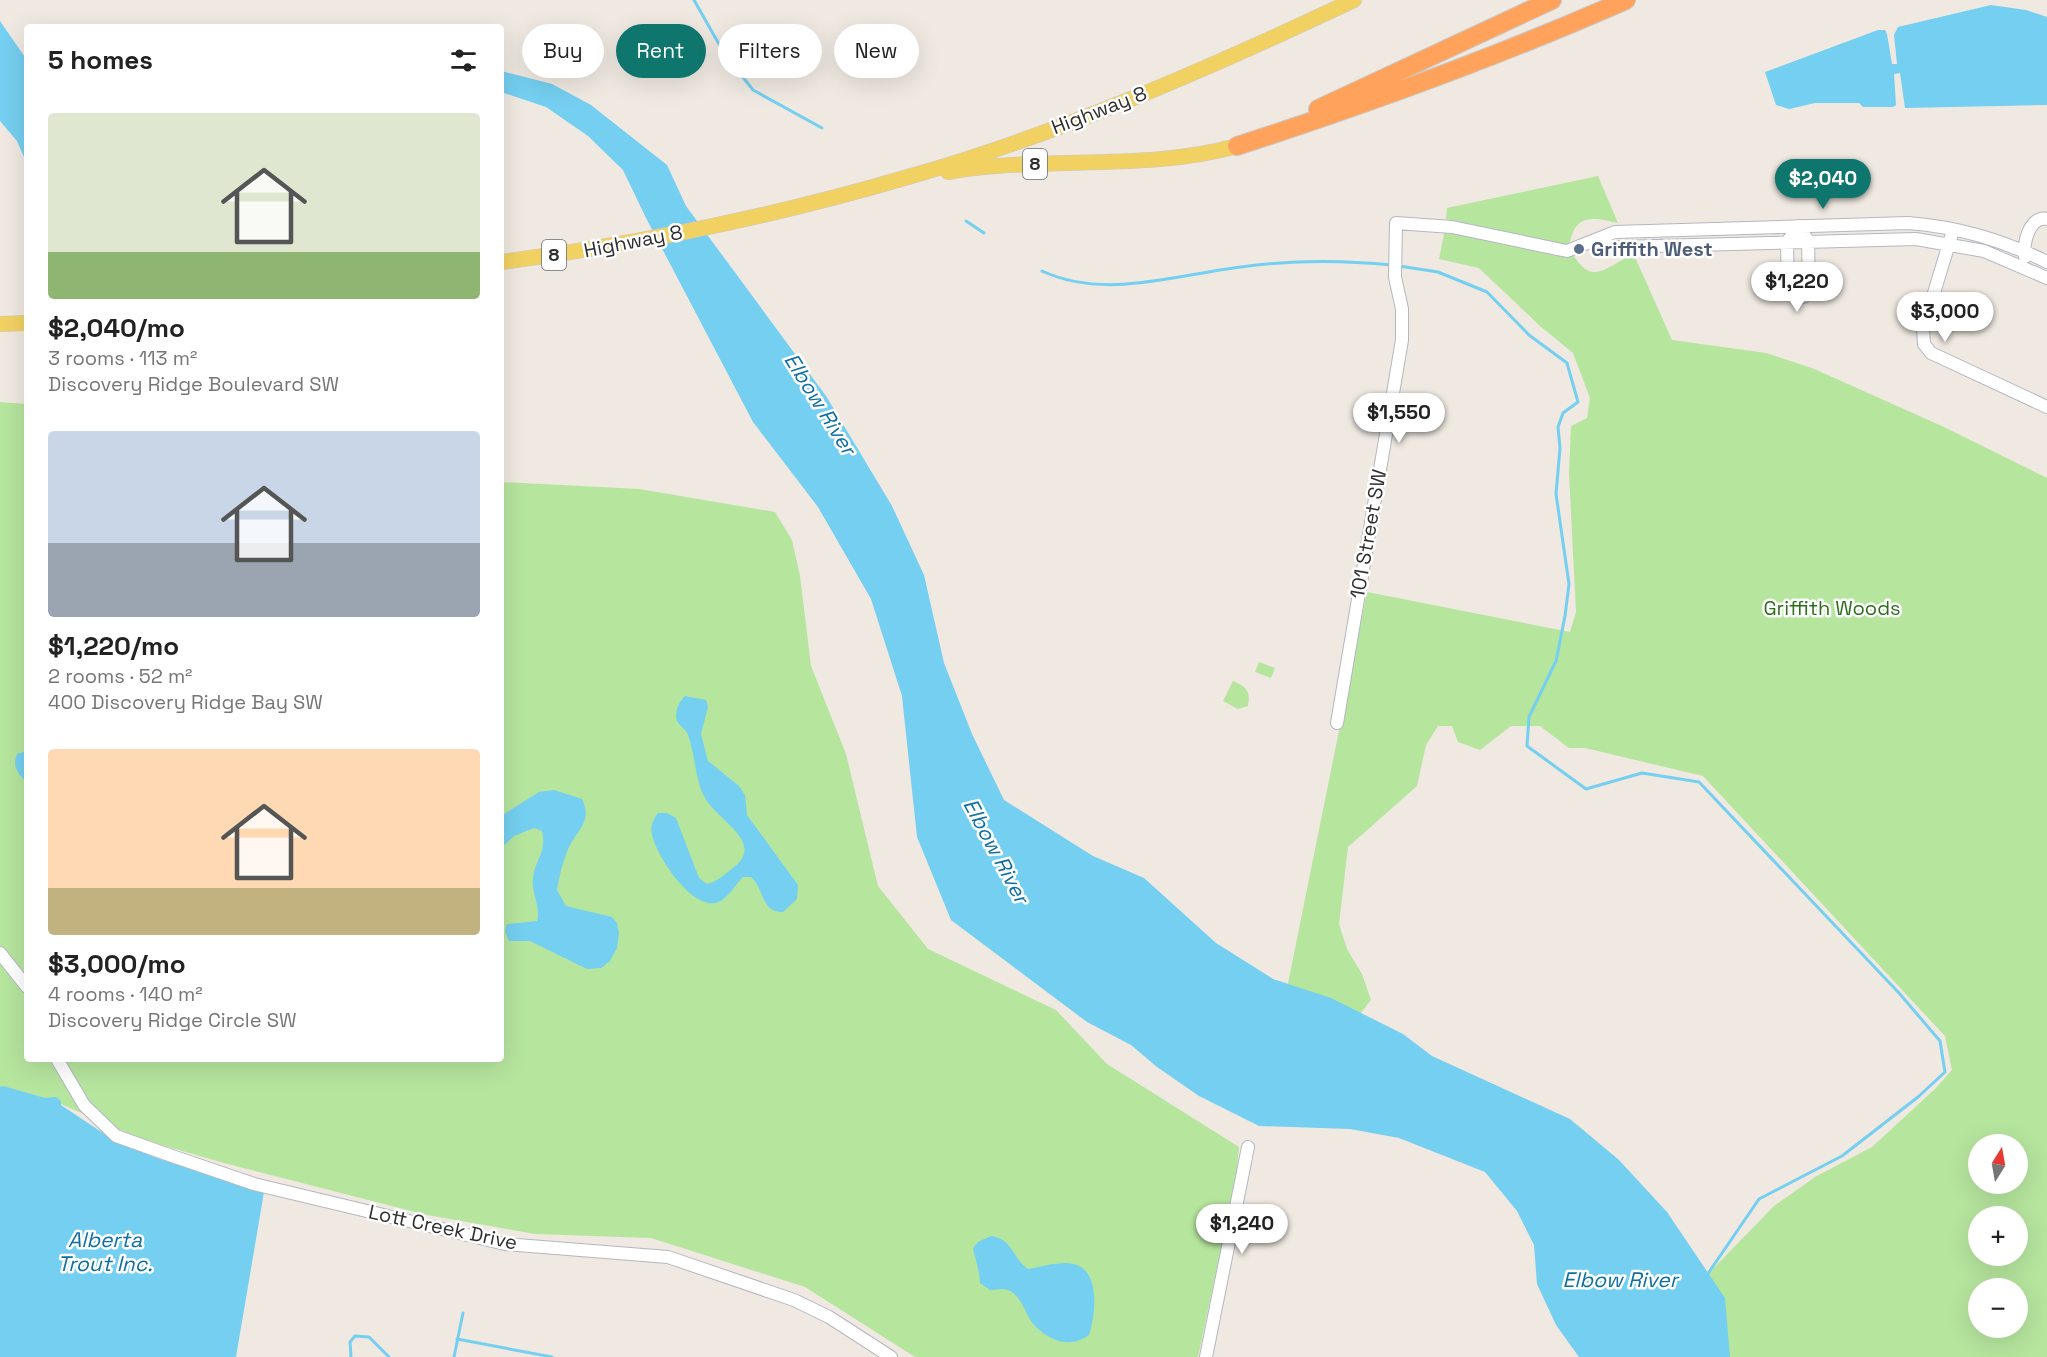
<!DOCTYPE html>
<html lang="en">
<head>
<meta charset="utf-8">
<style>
	body { margin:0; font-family:"Space Grotesk",sans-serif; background:#f2f2f2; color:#222; height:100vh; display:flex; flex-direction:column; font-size:22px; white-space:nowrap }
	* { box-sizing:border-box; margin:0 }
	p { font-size:20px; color:#767676 }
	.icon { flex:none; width:33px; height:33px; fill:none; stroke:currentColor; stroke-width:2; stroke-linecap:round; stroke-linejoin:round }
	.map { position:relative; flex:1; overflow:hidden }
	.side { position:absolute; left:24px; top:24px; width:480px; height:1038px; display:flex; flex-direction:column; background:#fff; border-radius:6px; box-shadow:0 6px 24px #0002 }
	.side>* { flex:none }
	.hud { position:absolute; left:522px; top:24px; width:570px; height:54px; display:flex; gap:12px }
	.needle { width:39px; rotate:11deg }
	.tools { position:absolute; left:1968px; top:1134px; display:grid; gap:12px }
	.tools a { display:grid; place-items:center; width:60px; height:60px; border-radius:50%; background:#fff; box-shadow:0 6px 24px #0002; font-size:30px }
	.price { position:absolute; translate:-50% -51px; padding:0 14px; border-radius:21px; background:#fff; color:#222; font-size:20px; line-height:39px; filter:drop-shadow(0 2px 3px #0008) }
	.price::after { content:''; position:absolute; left:50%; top:36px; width:18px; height:14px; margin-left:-9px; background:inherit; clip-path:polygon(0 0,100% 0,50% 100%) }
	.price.active { background:#0f766e; color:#fff }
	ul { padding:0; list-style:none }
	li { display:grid; align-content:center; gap:12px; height:318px; padding:0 24px }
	li span { display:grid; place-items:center; height:186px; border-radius:6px; color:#555 }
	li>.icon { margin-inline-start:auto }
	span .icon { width:108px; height:108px; fill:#fffc; stroke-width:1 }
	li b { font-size:26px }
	h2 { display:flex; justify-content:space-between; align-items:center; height:72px; padding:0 24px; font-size:26px }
	.pill { padding:0 21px; border-radius:27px; background:#fff; box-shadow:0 6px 24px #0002; font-size:21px; line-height:54px }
	.pill.active { background:#0f766e; color:#fff }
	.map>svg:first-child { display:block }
	.green { fill:#b6e59e; fill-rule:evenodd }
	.water { fill:#75cff0 }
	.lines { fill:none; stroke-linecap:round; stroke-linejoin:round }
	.stream { stroke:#75cff0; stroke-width:3 }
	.minor-casing { stroke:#b4b7c1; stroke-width:14 }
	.major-casing { stroke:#c9c9c9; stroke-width:16 }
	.highway-casing { stroke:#c9c9c9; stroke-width:20 }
	.minor { stroke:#fff; stroke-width:12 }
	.major { stroke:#f2d163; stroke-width:15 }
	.highway { stroke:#ffa35c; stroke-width:18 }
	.service-dot { fill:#5c6f8a; stroke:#fff; stroke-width:2 }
	.labels { text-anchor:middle; stroke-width:5; stroke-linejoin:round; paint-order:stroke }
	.shield { fill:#fff; stroke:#6d6d6d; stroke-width:1.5 }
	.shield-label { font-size:18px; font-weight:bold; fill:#2e2e2e }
	.street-label { font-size:20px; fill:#2e2e2e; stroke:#fff }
	.service-label { font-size:20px; font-weight:bold; fill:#4e5e75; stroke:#fff; text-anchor:start }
	.park-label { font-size:20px; fill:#2c6e1b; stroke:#fff }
	.water-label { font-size:21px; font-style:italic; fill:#0d6fa3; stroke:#fff }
</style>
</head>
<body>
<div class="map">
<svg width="2047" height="1357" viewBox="0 0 2047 1357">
	<rect width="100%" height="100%" fill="#efe9e1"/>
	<path class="green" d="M1598,176L1618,223C1596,218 1576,212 1570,242L1566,245L1446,219L1447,208Z
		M1445,229L1574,256C1594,289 1610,262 1634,255L1672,340L1766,353L1812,368L1944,427L2047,478V1357H1674L1670,1313L1774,1206L1815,1177L1872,1147L1935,1089L1952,1070L1945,1036L1703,776L1585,748H1569L1540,726H1511L1480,750L1458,742L1452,726H1438L1426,745L1417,786L1348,847L1339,924L1347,949L1362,974L1371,1000L1352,1024L1281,1018L1367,592L1570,632L1576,612L1569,473L1571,426L1587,418L1590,398L1573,353L1540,326L1479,268L1439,259ZM1978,1144H2018V1184H1978ZM1978,1216H2018V1256H1978ZM1978,1288H2018V1328H1978Z
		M0,402L27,404V1059H501V482L639,489L775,512L792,540L800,576L811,666L846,754L878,886L928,949L1056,1010L1107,1064L1239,1147L1236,1178L1198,1357H915L805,1287L651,1238L535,1234L427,1215L224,1163L141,1139L54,1101L0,1091Z
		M1259,662L1275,668L1271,678L1255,672Z
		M1233,681C1246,687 1251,690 1248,706L1238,709L1223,701Z"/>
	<path class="water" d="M1991,5L2026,10L2047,17V105L1905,108L1900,73L1894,74L1896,105L1893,107H1863L1859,103H1815L1789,109L1776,105L1765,72L1878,30H1885L1887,34L1892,64H1897L1894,35L1898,27Z
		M0,21L27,60V164L17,141L0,121Z
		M501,71L552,84L591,105L667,165L686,206L826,396L892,506L924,575L944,663L972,734L1004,800L1093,856L1144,878L1216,943L1273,979L1331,998L1403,1034L1432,1056L1570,1119L1619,1160L1667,1212L1725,1298L1730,1357H1579L1556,1325L1537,1284L1534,1245L1517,1211L1485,1172L1399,1138L1350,1129L1259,1126L1199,1096L1157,1067L1131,1045L1087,1022L951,920L917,837L902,696L871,599L818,507L753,422L646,218L623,170L588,136L546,107L501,92Z
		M685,696L706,700L708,707L701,734L708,761L739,786L745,795L747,815L798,885L797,899L783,912C760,912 765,889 751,877H743C735,885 727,900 716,903C690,908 657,856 652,835C650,826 653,820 658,813H667L676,818L699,878L707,884C717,882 725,874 734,867C767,841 713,819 703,794C695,777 695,754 688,735C686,728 677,726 676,717C676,708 679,702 685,696Z
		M27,751V783C18,773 12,768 17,754Z
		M554,790L582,799C594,823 574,832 567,852C562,864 559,877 557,890L566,906L612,917L617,923L619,933L617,948L610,961L601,968L587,969L530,941H509L505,931L507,924L537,921C541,908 531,892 533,878C535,859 547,853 542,831L534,828L514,836L501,848V816L539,792Z
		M3,1086L45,1098L56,1097L61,1101V1105L112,1139L154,1157L264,1192L236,1357H0V1087Z
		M991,1236C1013,1239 1013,1259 1028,1269C1040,1267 1053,1263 1066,1263C1102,1263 1096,1313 1089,1335C1070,1349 1050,1341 1034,1325C1024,1314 1022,1292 1004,1289C1000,1289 994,1290 990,1290L980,1283C980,1271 975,1260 973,1248L978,1242Z"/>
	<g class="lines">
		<path class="stream" d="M694,0L724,53L753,90L822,128
			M966,221L984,233
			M1399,266L1438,272L1487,292L1529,335L1567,363L1578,402L1563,413L1558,427L1560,448L1556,494L1569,584L1565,616L1556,661L1529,717L1527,746L1586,789L1642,773L1699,782L1899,993L1940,1041L1945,1072L1918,1097L1842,1156L1759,1199L1707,1275
			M1042,271C1105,300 1175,275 1241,267C1291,260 1342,260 1392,265
			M457,1339L552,1357
			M351,1357L350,1342L355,1336L369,1337L389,1357
			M454,1357L463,1313"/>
		<defs>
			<path id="minor" d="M1799,226L1808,241L1809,287L1805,296L1799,298L1788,291L1787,242Z
				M1951,237L1923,329L1924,344L1931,353L2047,407
				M1594,242L1618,247L1916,239L1984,251L2047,278
				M2025,257C2022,244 2030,215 2047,219
				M1337,723L1402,340V309L1395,277L1396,223L1452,227L1567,251L1615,232L1908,223C1959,227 2002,240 2047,262
				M0,953L27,987
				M57,1059L84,1105L116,1136L172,1156L254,1184L505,1244L668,1257L794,1300L829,1317L891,1357
				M1206,1357L1248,1147"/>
			<path id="major" d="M948,172C1044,155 1143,172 1237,146
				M501,262C639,244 775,216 908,177C1062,133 1210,68 1354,0
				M0,324L27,323"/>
			<path id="highway" d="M1318,109L1552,0
				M1237,146C1370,103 1499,56 1626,0"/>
		</defs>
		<use href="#minor" class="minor-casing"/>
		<use href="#major" class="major-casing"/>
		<use href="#highway" class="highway-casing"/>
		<use href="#minor" class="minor"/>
		<use href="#major" class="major"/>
		<use href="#highway" class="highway"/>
	</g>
	<circle class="service-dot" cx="1579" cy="249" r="6"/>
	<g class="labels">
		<g class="shield">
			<rect x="1023" y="149" width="24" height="30" rx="4.5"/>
			<rect x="542" y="240" width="24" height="30" rx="4.5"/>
		</g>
		<g class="shield-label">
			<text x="1035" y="170">8</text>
			<text x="554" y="261">8</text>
		</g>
		<g class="street-label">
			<text transform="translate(1099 110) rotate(-21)" y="7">Highway 8</text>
			<text transform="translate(633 241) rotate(-11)" y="7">Highway 8</text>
			<text transform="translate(1368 534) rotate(-80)" y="7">101 Street SW</text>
			<text transform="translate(443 1227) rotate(12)" y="7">Lott Creek Drive</text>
		</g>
		<g class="service-label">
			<text x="1591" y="256">Griffith West</text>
		</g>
		<g class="park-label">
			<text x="1832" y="615">Griffith Woods</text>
		</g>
		<g class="water-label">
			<text transform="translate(820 404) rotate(58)" y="7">Elbow River</text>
			<text transform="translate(996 851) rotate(62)" y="7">Elbow River</text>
			<text x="105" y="1247">Alberta<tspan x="105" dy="24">Trout Inc.</tspan></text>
			<text x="1620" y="1287">Elbow River</text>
		</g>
	</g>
</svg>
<div class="tools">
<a><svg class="needle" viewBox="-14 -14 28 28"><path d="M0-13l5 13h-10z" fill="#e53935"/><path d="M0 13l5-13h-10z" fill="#767676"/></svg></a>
<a>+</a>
<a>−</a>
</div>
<b class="price active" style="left:1823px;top:210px">$2,040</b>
<b class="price" style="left:1797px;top:313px">$1,220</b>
<b class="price" style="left:1945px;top:343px">$3,000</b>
<b class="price" style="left:1399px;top:444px">$1,550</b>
<b class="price" style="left:1242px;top:1255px">$1,240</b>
<div class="hud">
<a class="pill">Buy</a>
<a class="pill active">Rent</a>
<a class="pill">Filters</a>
<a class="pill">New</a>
</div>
<section class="side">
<h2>5 homes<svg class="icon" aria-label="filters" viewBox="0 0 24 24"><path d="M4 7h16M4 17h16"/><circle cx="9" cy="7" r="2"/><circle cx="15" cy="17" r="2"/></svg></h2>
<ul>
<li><span style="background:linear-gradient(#dfe7d0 75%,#8fb573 0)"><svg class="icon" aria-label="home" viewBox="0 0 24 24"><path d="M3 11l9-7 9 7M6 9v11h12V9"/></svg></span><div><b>$2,040/mo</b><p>3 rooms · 113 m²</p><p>Discovery Ridge Boulevard SW</p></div></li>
<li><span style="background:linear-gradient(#c9d6e8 60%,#9aa5b1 0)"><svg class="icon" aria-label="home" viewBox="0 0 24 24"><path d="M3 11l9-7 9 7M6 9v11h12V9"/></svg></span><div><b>$1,220/mo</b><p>2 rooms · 52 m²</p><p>400 Discovery Ridge Bay SW</p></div></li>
<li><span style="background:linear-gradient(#ffd9b3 75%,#c2b280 0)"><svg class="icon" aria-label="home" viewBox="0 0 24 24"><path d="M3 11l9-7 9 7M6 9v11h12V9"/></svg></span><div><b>$3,000/mo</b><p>4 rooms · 140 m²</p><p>Discovery Ridge Circle SW</p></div></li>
</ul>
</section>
</div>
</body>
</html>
